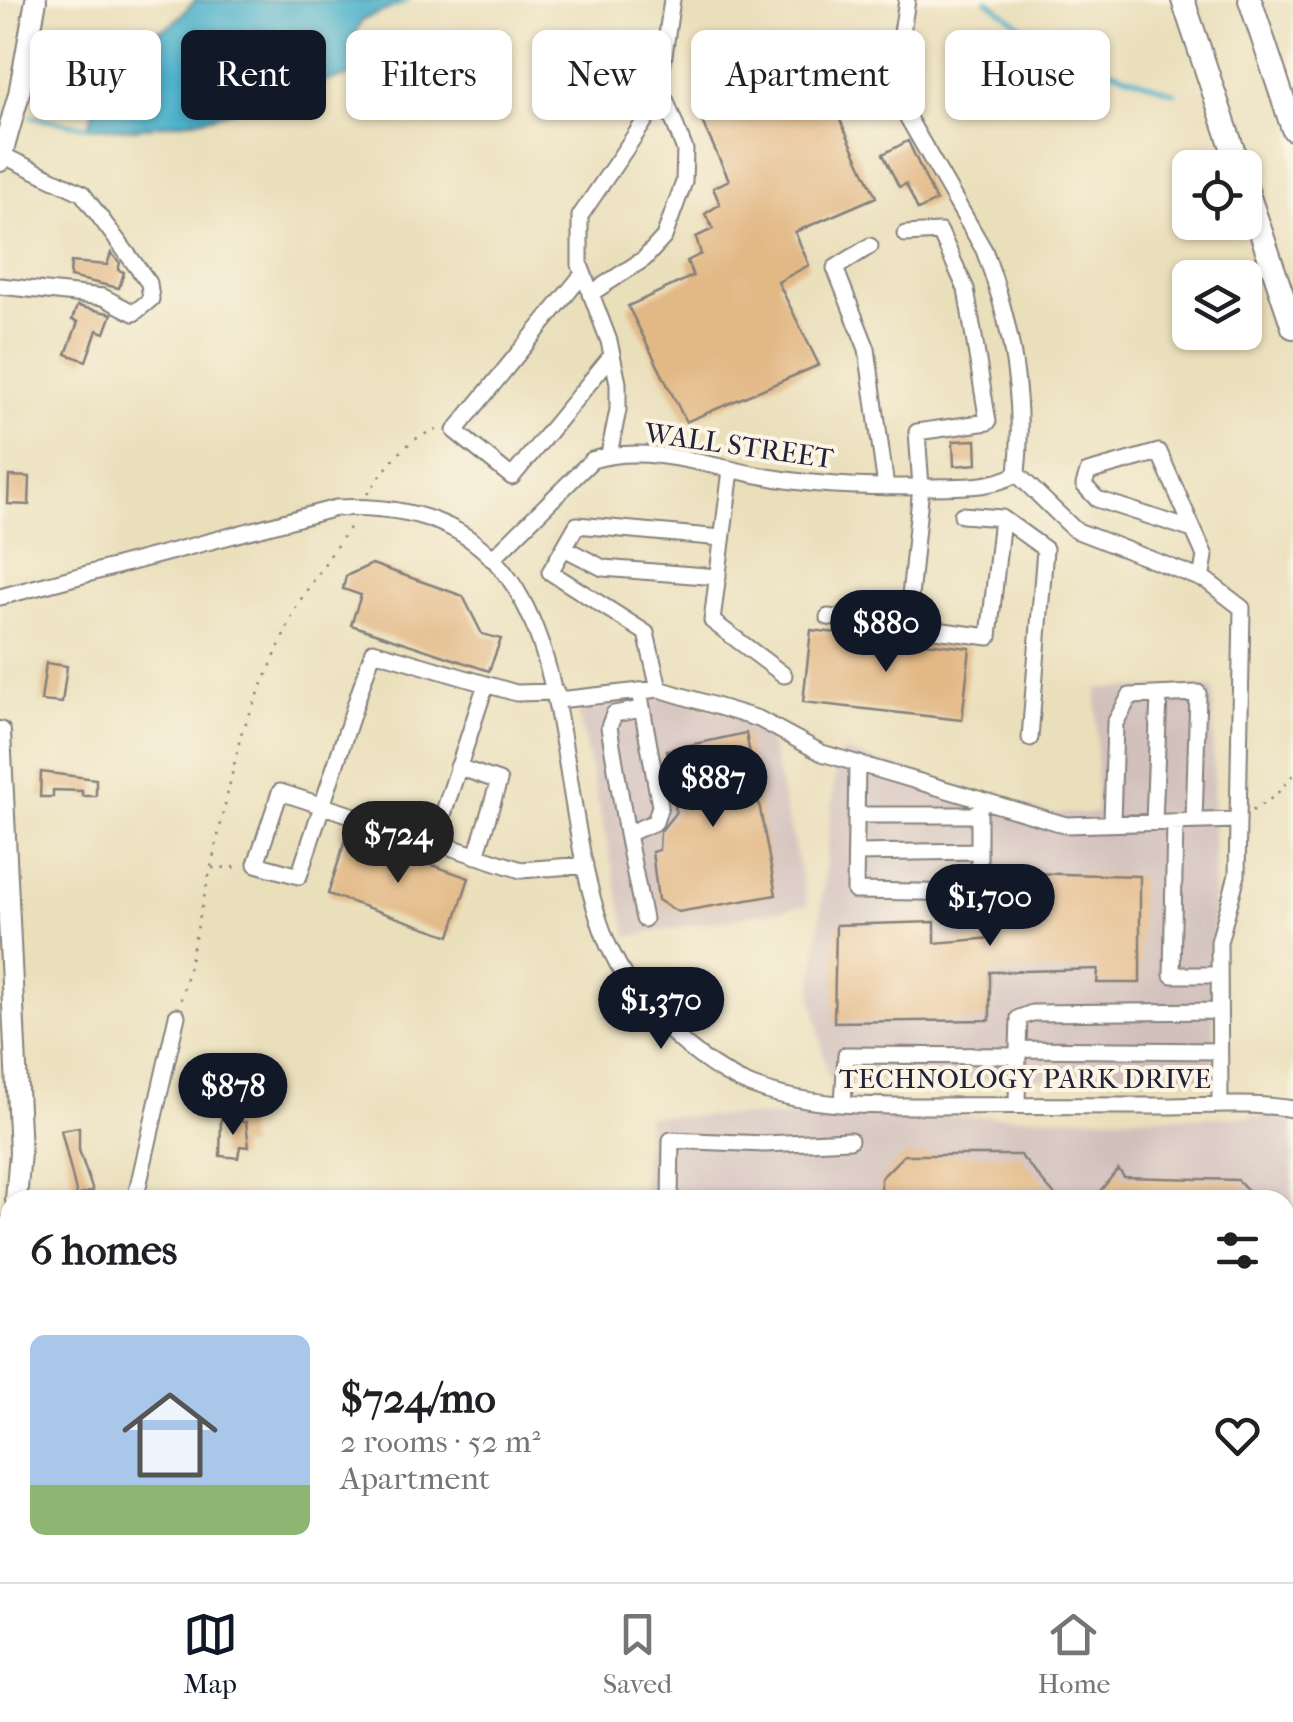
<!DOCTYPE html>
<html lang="en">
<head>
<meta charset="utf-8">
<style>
	body { margin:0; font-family:"IM FELL French Canon",serif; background:#f6f6f6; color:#202124; height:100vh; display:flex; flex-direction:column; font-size:38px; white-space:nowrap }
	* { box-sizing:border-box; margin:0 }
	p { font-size:32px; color:#757577 }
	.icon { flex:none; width:55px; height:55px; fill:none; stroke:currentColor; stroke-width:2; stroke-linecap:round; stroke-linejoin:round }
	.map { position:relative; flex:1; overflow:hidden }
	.details { position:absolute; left:0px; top:1190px; width:1295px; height:392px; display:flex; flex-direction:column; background:#fff; border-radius:30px 30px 0 0; box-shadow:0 2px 8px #0004 }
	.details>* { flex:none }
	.hud { position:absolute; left:30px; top:30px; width:1235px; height:90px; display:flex; gap:20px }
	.buttons { position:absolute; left:1172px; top:150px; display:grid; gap:20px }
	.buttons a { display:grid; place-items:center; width:90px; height:90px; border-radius:15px; background:#fff; box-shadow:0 2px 8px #0004; font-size:50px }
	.price { position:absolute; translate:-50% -85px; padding:0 22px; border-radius:35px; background:#111827; color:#fff; font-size:32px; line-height:65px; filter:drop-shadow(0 2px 5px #0008) }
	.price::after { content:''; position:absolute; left:50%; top:60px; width:30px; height:22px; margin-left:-15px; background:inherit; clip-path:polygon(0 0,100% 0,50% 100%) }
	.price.active { background:#222; color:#fff }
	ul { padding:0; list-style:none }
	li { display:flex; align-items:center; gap:30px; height:250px; padding:0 30px }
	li+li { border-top:2px solid #e0e0e0 }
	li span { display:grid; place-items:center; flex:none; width:280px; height:200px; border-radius:15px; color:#555 }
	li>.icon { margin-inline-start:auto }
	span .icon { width:120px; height:120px; fill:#fffc; stroke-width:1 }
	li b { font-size:42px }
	h2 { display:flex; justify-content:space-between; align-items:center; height:120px; padding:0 30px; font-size:42px }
	.chip { padding:0 35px; border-radius:15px; background:#fff; box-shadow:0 2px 8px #0004; font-size:35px; line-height:90px }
	.chip.active { background:#111827; color:#fff }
	.dock { display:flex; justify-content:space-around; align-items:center; height:140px; border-top:2px solid #e0e0e0; background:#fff; font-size:28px; color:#757577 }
	.dock a { display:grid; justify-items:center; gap:5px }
	.dock .active { color:#111827 }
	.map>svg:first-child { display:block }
	.industrial { fill:#d1c0bc }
	.water { fill:#4bb1ca; stroke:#366a82; stroke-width:2.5 }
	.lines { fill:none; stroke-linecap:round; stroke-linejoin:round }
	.stream { stroke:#4bb1ca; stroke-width:4 }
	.building { fill:#e2b885 }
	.minor-casing { stroke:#86807b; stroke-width:19 }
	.major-casing { stroke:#86807b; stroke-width:24 }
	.highway-casing { stroke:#86807b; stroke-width:26 }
	.path { stroke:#86807b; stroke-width:2.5; stroke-dasharray:2.5 8; stroke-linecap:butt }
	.minor { stroke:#fff; stroke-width:15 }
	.major { stroke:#fff; stroke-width:20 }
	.highway { stroke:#fff; stroke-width:22 }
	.labels { text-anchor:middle; stroke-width:8; stroke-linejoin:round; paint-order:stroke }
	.street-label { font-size:28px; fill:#22223b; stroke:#fcf5e5 }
</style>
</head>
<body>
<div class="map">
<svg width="1293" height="1582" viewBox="0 0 1293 1582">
	<rect width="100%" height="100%" fill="#fcf5e5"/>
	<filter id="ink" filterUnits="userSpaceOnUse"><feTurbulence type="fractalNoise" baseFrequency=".01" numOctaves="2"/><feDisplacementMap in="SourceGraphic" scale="20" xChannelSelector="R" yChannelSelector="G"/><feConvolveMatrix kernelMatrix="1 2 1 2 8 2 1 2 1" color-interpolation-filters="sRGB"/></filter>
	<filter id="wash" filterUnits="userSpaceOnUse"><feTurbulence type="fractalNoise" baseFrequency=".0048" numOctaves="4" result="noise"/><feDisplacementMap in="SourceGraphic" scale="40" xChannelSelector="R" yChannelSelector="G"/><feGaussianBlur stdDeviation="2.25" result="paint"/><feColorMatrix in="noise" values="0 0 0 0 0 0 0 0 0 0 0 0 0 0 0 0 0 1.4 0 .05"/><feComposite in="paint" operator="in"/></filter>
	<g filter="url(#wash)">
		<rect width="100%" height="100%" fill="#eadfbb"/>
		<path class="industrial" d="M1097,688H1213L1214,1079H828L812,994L836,768L843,751L1050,813H1096Z
			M658,695L765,722L808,905L628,937L578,712Z
			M648,1116L1293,1117V1447L1285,1455V1200H642Z"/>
		<path class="water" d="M196,0H399L394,7L362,20L356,32L371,59L365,73L291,88L279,98L202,119L135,129L88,127L94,110L93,91L100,80L116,74L136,41L170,26Z"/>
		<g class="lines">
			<path class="stream" d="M986,0L1059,52L1175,93
				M394,7L408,0
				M0,109L1,110
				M31,117L88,127"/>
		</g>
		<g id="blocks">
			<path class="building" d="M814,64L876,197L795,232L809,265L778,282L819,365L686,422L628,306L693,276L687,261L701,254L696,237L713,229L705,214L720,204L713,188L729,180L700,117Z
				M908,141L936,201L918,210L906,184L899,187L883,154Z
				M111,253L120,263L118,270L124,272L119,288L70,277L71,262L107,265Z
				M77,306L112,314L105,333L97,330L86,361L66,354L78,322L72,320Z
				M976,440L977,464L954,466L953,441Z
				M9,476L30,477L29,505L8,504Z
				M372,564L463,596L482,634L501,639L489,671L351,625L361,595L343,589L346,576Z
				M811,630L970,648L962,720L803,702Z
				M46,663L67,666L62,703L41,701Z
				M746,733L776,895L678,912L658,900L652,852L659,850L660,832L676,812L667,750Z
				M41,772L96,779V796H82V791L53,790V797H40Z
				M347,835L469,878L450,936L328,894Z
				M990,872L1140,876V983H1097L1098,969L990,972V1020L834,1022L836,925L935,922V943L992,938Z
				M221,1119L246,1122L249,1147L240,1146L238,1158L220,1156Z
				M79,1127V1150L93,1191L77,1196L61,1130Z
				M904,1155H1020L1059,1200H881V1178Z
				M1118,1169L1124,1177L1238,1180L1257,1200H1093Z"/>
		</g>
	</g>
	<g filter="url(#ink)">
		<use href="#blocks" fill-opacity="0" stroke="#86807b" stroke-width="2.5"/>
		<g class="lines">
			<defs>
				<path id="minor" d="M907,0L895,78L897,99L984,250C1011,321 1025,398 1017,474
					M905,234L940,232L966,289L988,422L917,432L921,487L908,617L913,627L989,637L1002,518L962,515
					M870,246L835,268L867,349L886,487
					M583,274L455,431L512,477L612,355
					M0,286L103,297L134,313L151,299L149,283L82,193L2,155
					M590,294L644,259L664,237L684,182L685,150L665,99
					M609,454L618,410V383L609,341L580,265V216L657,103L672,0
					M731,470L712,621L784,675
					M1017,474L1075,530L1207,581L1242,608L1237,875L1219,942L1220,1105
					M1002,518L1045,549L1030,738
					M1193,530L1097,499L1084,485L1088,472L1159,452L1205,556L1201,579
					M564,548L603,568L718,577
					M492,559L592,460C650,442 716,469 774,478C825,487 876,487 928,487C960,486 989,489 1017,474
					M0,597L336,508C603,495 538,782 609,947C620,971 637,995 655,1015C681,1044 716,1072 752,1086C810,1108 877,1106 938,1106C1011,1105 1084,1106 1157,1106C1202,1106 1249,1102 1293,1109
					M828,617L869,622
					M659,689L646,633L550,572L577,525L722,538
					M639,691L660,806L655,822L627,834L644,919
					M556,692L516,693L373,651L299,876L256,864L280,792L521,870L585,865
					M558,700L659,689L759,719L822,753L1066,825L1238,820
					M857,763L855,891L979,893V799
					M458,767L499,781L476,856
					M856,815H979
					M1154,822L1159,695
					M1175,822L1172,975H1219
					M1112,823L1115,723L1130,696L1198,693L1194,821
					M627,834L609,727L614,714L642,709
					M434,842L486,684
					M856,853L979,851
					M1219,1011L1032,1013L1019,1018L1018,1049L1219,1051
					M843,1103L846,1055L1018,1056
					M1017,1105L1018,1049
					M135,1200L177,1016
					M670,1200L671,1140L765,1144L850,1140
					M350,1572L355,1582"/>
				<path id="major" d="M0,161L19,94L36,0
					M0,732L20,1152L16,1200
					M0,1249L10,1224"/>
				<path id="highway" d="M1183,0L1239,168
					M1250,0L1293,129
					M1245,185L1293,327"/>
			</defs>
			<use href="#minor" class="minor-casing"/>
			<use href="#major" class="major-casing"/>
			<use href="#highway" class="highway-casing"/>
			<path class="path" d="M367,494C387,468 406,435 441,429
				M1252,811L1275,796L1293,775
				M212,868L243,867
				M181,1000L241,734L297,605L352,523
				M46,1582L48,1572"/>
			<use href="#minor" class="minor"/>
			<use href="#major" class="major"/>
			<use href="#highway" class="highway"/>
		</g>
	</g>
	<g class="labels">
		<g class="street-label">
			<text transform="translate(739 445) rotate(8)" y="10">WALL STREET</text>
			<text x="1025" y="1088">TECHNOLOGY PARK DRIVE</text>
		</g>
	</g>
</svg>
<div class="buttons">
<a><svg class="icon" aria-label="locate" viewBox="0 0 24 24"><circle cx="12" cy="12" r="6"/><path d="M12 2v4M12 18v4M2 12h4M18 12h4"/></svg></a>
<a><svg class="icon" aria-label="layers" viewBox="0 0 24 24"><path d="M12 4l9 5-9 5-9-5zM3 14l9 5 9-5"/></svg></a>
</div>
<b class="price" style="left:886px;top:675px">$880</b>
<b class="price" style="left:713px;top:830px">$887</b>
<b class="price active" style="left:398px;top:886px">$724</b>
<b class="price" style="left:990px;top:949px">$1,700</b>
<b class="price" style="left:661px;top:1052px">$1,370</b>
<b class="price" style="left:233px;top:1138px">$878</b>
<div class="hud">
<a class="chip">Buy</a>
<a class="chip active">Rent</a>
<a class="chip">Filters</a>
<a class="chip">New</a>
<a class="chip">Apartment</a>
<a class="chip">House</a>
</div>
<section class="details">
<h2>6 homes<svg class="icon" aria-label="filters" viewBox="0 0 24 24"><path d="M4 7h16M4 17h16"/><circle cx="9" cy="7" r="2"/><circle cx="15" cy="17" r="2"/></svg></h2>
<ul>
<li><span style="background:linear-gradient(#a9c7e8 75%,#8fb573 0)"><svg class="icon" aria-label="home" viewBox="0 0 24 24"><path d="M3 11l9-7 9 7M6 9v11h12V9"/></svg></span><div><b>$724/mo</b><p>2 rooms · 52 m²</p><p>Apartment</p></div><svg class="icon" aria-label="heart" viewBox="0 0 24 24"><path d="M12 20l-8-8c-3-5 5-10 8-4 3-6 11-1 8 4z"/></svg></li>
</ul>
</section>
</div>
<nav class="dock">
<a class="active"><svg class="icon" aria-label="map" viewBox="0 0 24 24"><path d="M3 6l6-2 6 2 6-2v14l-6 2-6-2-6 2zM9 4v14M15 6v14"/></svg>Map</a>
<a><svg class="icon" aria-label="saved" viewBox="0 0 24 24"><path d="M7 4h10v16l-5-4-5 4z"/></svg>Saved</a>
<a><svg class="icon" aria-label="home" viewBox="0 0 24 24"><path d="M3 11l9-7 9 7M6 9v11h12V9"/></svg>Home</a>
</nav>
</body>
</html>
